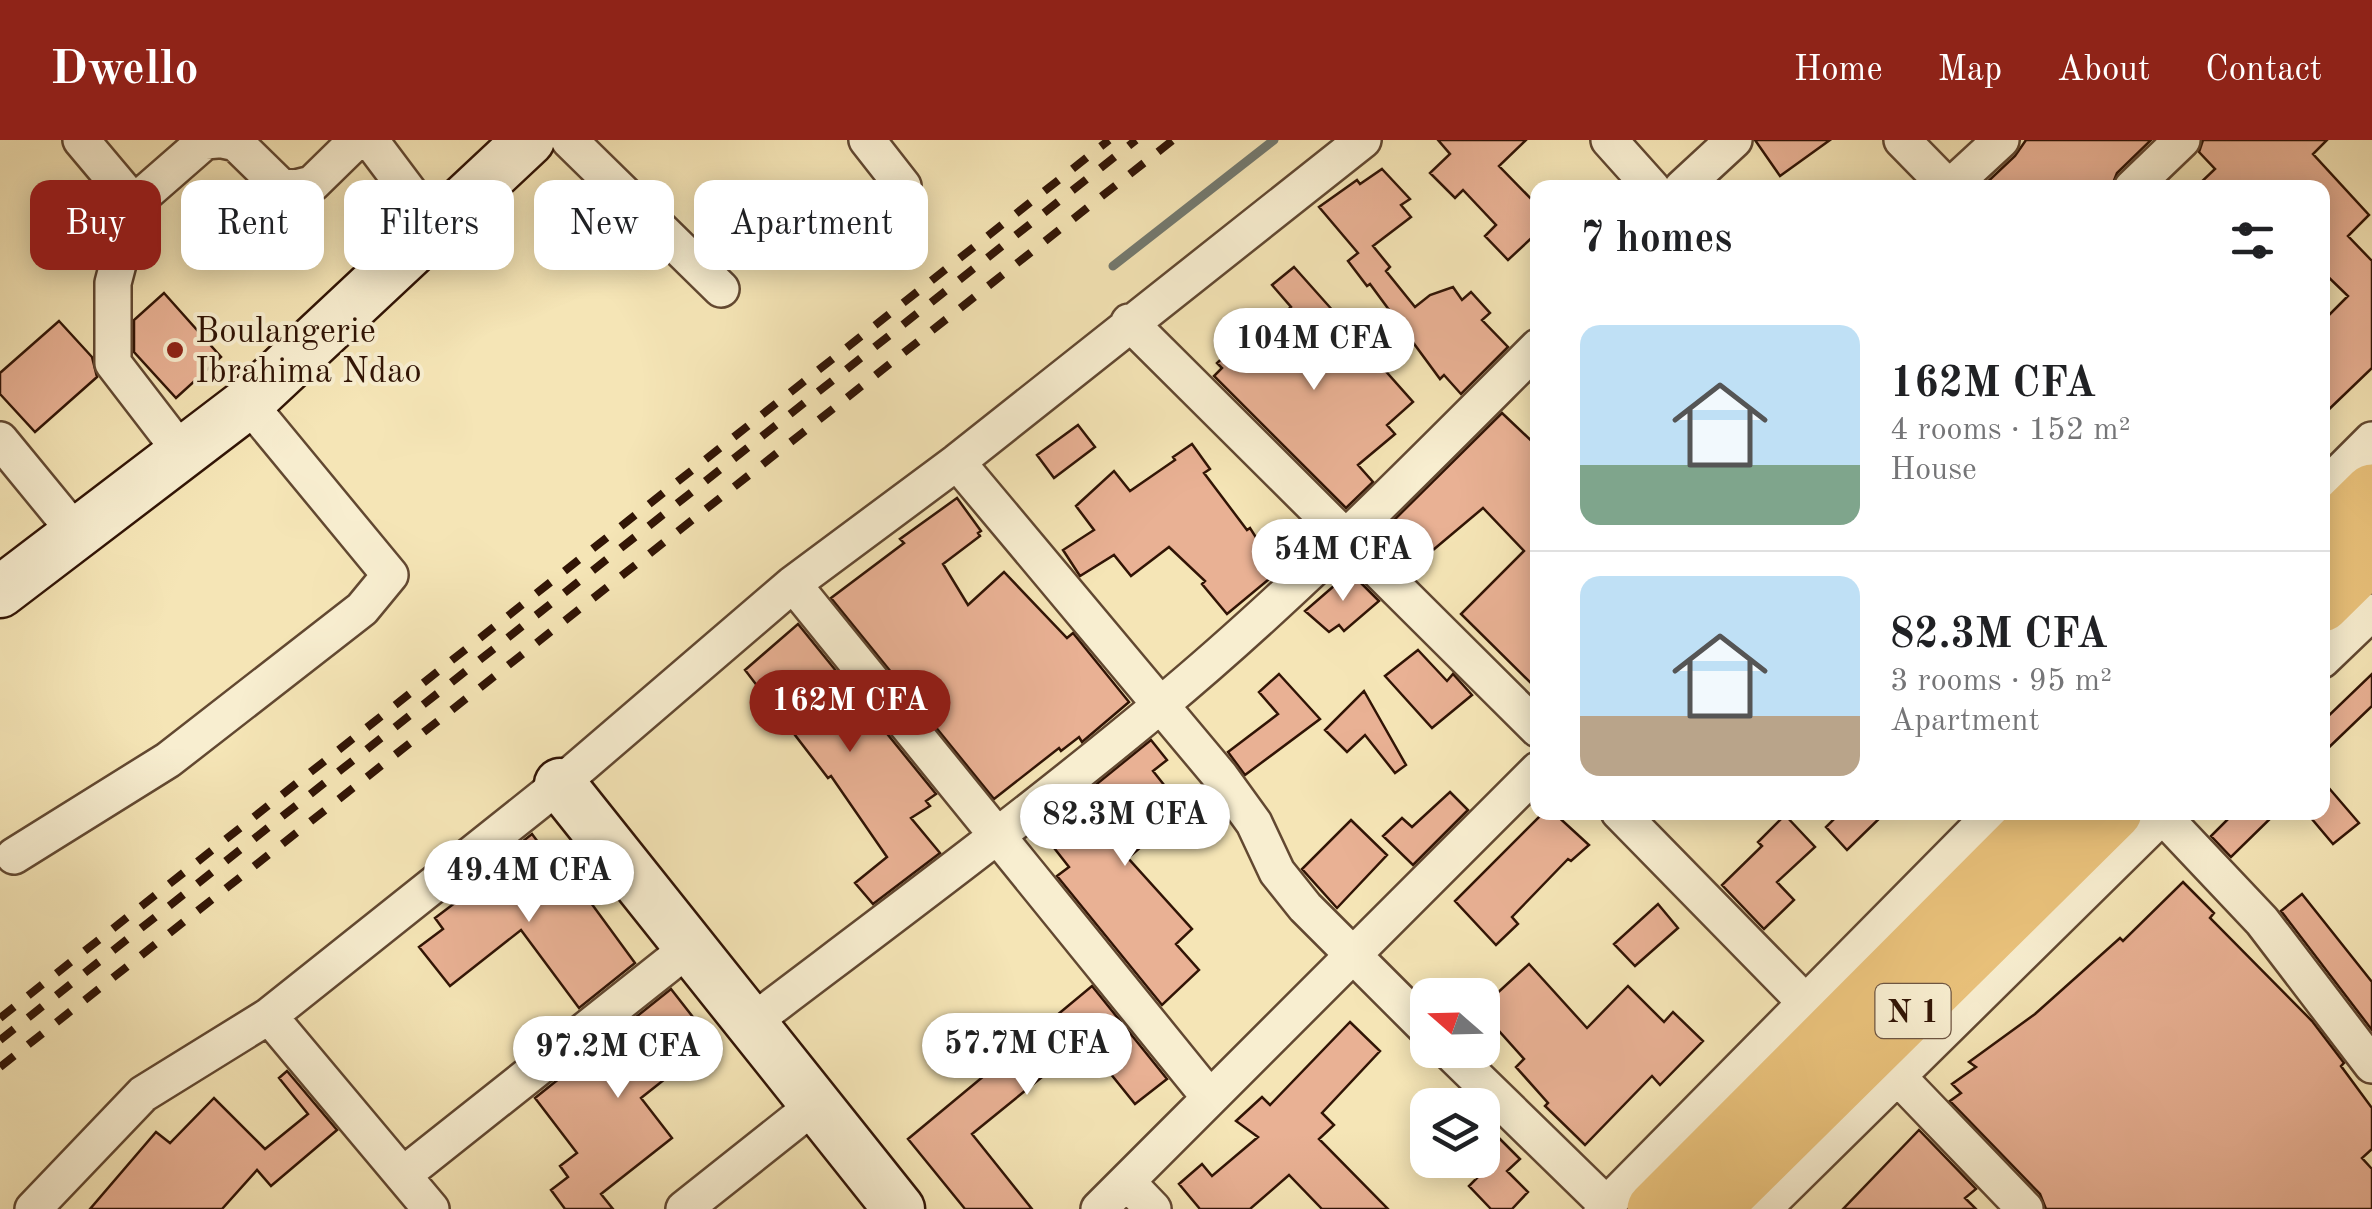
<!DOCTYPE html>
<html lang="en">
<head>
<meta charset="utf-8">
<style>
	body { margin:0; font-family:"Old Standard TT",serif; background:#f2f2f2; color:#202124; height:100vh; display:flex; flex-direction:column; font-size:38px; white-space:nowrap }
	* { box-sizing:border-box; margin:0 }
	p { font-size:32px; color:#757577 }
	.icon { flex:none; width:55px; height:55px; fill:none; stroke:currentColor; stroke-width:2; stroke-linecap:round; stroke-linejoin:round }
	.map { position:relative; flex:1; overflow:hidden }
	.details { position:absolute; left:1530px; top:40px; width:800px; height:640px; display:flex; flex-direction:column; background:#fff; border-radius:20px; box-shadow:0 5px 25px #0003 }
	.details>* { flex:none }
	.banner { position:absolute; left:30px; top:40px; width:950px; height:90px; display:flex; gap:20px }
	.needle { width:65px; rotate:290deg }
	.buttons { position:absolute; left:1410px; top:838px; display:grid; gap:20px }
	.buttons a { display:grid; place-items:center; width:90px; height:90px; border-radius:20px; background:#fff; box-shadow:0 5px 25px #0003; font-size:50px }
	.price { position:absolute; translate:-50% -85px; padding:0 22px; border-radius:35px; background:#fff; color:#222; font-size:32px; line-height:65px; filter:drop-shadow(0 2px 5px #0008) }
	.price::after { content:''; position:absolute; left:50%; top:60px; width:30px; height:22px; margin-left:-15px; background:inherit; clip-path:polygon(0 0,100% 0,50% 100%) }
	.price.on { background:#8f2418; color:#fff }
	ul { padding:0; list-style:none }
	li { display:flex; align-items:center; gap:30px; height:250px; padding:0 50px }
	li+li { border-top:2px solid #e0e0e0 }
	li span { display:grid; place-items:center; flex:none; width:280px; height:200px; border-radius:20px; color:#555 }
	li>.icon { margin-inline-start:auto }
	span .icon { width:120px; height:120px; fill:#fffc; stroke-width:1 }
	li b { font-size:42px }
	h2 { display:flex; justify-content:space-between; align-items:center; height:120px; padding:0 50px; font-size:42px }
	.tag { padding:0 35px; border-radius:20px; background:#fff; box-shadow:0 5px 25px #0003; font-size:35px; line-height:90px }
	.tag.on { background:#8f2418; color:#fff }
	header { display:flex; align-items:center; gap:60px; box-sizing:border-box; height:140px; padding:0 50px; background:#8f2418; color:#fff }
	header strong { font-size:48px }
	nav { display:flex; gap:55px; margin-inline-start:auto; font-size:35px }
	.map>svg:first-child { display:block }
	.lines { fill:none; stroke-linecap:round; stroke-linejoin:round }
	.stream { stroke:#73796f; stroke-width:9 }
	.building { fill:#e9b194; stroke:#311405; stroke-width:2.5 }
	.street-casing { stroke:#624831; stroke-width:40 }
	.secondary-casing { stroke:#311405; stroke-width:55 }
	.highway-casing { stroke:#311405; stroke-width:60 }
	.street { stroke:#f8eed0; stroke-width:35 }
	.secondary { stroke:#f8eed0; stroke-width:50 }
	.highway { stroke:#eac27b; stroke-width:55 }
	.rail { stroke:#311405; stroke-width:8; stroke-dasharray:18 18; stroke-linecap:butt }
	.poi-dot { fill:#8f2418; stroke:#f8eed0; stroke-width:4 }
	.labels { text-anchor:middle; stroke-width:8; stroke-linejoin:round; paint-order:stroke }
	.shield { fill:#f8eed0; stroke:#6d5542; stroke-width:2.5 }
	.shield-label { font-size:32px; font-weight:bold; fill:#311405 }
	.poi-label { font-size:35px; fill:#311405; stroke:#f8eed0; text-anchor:start }
</style>
</head>
<body>
<header>
<strong>Dwello</strong>
<nav><a>Home</a><a>Map</a><a>About</a><a>Contact</a></nav>
</header>
<div class="map">
<svg width="2372" height="1069" viewBox="0 0 2372 1069">
	<rect width="100%" height="100%" fill="#f5e5b6"/>
	<filter id="stains"><feTurbulence type="fractalNoise" baseFrequency=".002" numOctaves="4"/><feColorMatrix values="0 0 0 0 .2 0 0 0 0 .09 0 0 0 0 .02 0 0 0 .5 -.17"/></filter>
	<radialGradient id="worn" r=".72"><stop offset=".6" stop-color="#630" stop-opacity="0"/><stop offset="1" stop-color="#630" stop-opacity=".3"/></radialGradient>
	<g class="lines">
		<path class="stream" d="M1113,126L1274,0"/>
	</g>
	<path class="building" d="M1438,0H1526L1499,26L1538,66V92L1508,120L1485,96L1496,85L1463,50L1455,58L1430,33L1450,14Z
		M1755,0H1830L1780,36Z
		M2026,0H2151L2117,33L2111,48H1981L2015,16Z
		M2203,0H2327L2313,14L2369,75L2348,96L2372,121V228L2322,276V182L2348,156L2322,131V48H2195L2215,29L2199,12Z
		M1382,29L1410,59L1401,65L1411,77L1373,106L1390,127L1386,131L1415,167L1430,155L1453,147L1462,160L1471,152L1490,173L1482,180L1508,207L1461,254L1444,235L1440,239L1370,144L1367,146L1348,121L1358,113L1319,67L1357,40L1360,44Z
		M1294,127L1335,173L1309,195L1343,230L1366,209L1413,262L1387,285L1395,294L1358,325L1373,342L1346,368L1214,236L1222,228L1217,223L1242,200L1248,206L1291,167L1272,145Z
		M164,153L221,217L176,258L134,212V180Z
		M59,181L92,217L97,237L35,292L0,254V233Z
		M1502,273L1538,307V550L1461,474L1524,411L1483,368L1414,426L1381,393Z
		M1078,285L1095,307L1054,338L1037,315Z
		M1192,304L1210,329L1204,333L1247,390L1250,388L1257,399L1261,396L1286,425L1227,474L1202,444L1205,441L1169,407L1131,436L1114,415L1080,436L1063,410L1094,390L1076,366L1114,331L1130,351L1175,320L1173,317Z
		M957,358L981,391L978,393L980,396L943,424L968,465L1004,432L1067,498L1073,493L1129,562L1082,602L1079,597L1061,611L1059,608L994,659L831,458L904,403L900,399Z
		M1350,432L1379,461L1344,491L1339,485L1329,492L1305,471Z
		M798,484L936,654L926,661L930,666L911,678L940,713L873,764L855,743L887,717L831,636L828,638L745,530Z
		M1418,510L1447,541L1453,534L1472,555L1432,588L1385,536Z
		M1279,534L1320,579L1245,635L1228,612L1278,574L1259,552Z
		M2372,534V566L2322,614V582Z
		M1364,551L1406,625L1395,633L1365,595L1347,612L1325,590Z
		M1151,600L1167,620L1153,631L1184,670L1128,718L1192,789L1176,804L1199,830L1162,865L1057,736L1069,727L1040,690Z
		M2322,640L2359,683L2333,704L2306,672H2322Z
		M1450,652L1468,670L1413,725L1383,696L1402,678L1412,687Z
		M1544,672H1553L1589,705L1571,721L1568,719L1512,777L1518,784L1496,805L1455,761Z
		M1841,672H1886L1847,710L1826,687Z
		M2235,672H2277L2231,717L2211,696Z
		M1785,675L1815,707L1777,742L1794,760L1764,789L1722,745L1762,706L1758,702Z
		M1351,680L1387,715L1337,768L1302,729Z
		M532,694L578,756L583,752L635,823L579,868L521,790L450,846L419,807L443,789L435,778L464,756L460,751Z
		M2183,742L2214,773L2210,778L2312,881L2344,923L2341,926L2372,968V1009L2362,1018L2372,1029V1069H2046L2040,1054L1950,961L1961,953L1952,944L1976,927L1969,922L2035,874L2120,798L2123,801Z
		M2302,754L2372,842V890L2281,771Z
		M1658,764L1678,788L1635,826L1614,804Z
		M1529,824L1587,888L1628,846L1664,882L1673,872L1703,901L1660,945L1652,936L1585,1005L1545,966L1548,963L1516,927L1524,919L1482,872V867Z
		M1092,846L1167,939L1135,964L1085,902L972,994L1032,1069H965L908,999Z
		M671,849L707,895L694,905L699,912L641,958L672,998L601,1054L613,1069H565L551,1050L568,1037L560,1026L577,1013L535,958Z
		M1350,882L1380,911L1322,973L1334,985L1319,999L1388,1069H1322L1289,1035L1250,1069H1200L1179,1044L1202,1024L1212,1036L1258,997L1236,981L1262,957L1270,965Z
		M287,931L337,990L271,1046L257,1030L222,1069H90L156,992L170,1003L214,958L265,1009L308,974L279,938Z
		M1919,990L1976,1049L1965,1058L1976,1069H1843Z
		M1498,997L1520,1019L1507,1031L1528,1052L1512,1069H1491L1469,1046L1477,1038L1467,1028L1475,1020H1482V1013Z"/>
	<g class="lines">
		<defs>
			<path id="street" d="M81,0L134,63
				M222,0L236,3L280,46L296,48L312,44L357,0
				M370,0L436,88
				M569,0L721,149
				M867,0L903,46
				M1609,0L1652,48
				M1902,0L1949,48L2001,0
				M1682,48L1734,0
				M2132,48L2182,0
				M1129,182L1538,589
				M0,300L78,395
				M183,314L113,223V143L134,63L205,1L217,0
				M957,322L1220,636L1254,683L1277,732L1305,767L1428,890
				M2322,350L2372,300
				M793,444L1210,958
				M2322,520L2372,472
				M1619,672L1807,864
				M2159,672L2262,781L2372,925
				M14,716L168,620L362,469L390,435L248,263
				M269,876L431,1069
				M751,883C888,779 1026,677 1158,567C1292,456 1414,331 1538,207
				M1448,910L1607,1065
				M1899,938L2025,1069
				M403,1035L690,807
				M1127,1042L1153,1069
				M33,1069L143,954L269,876L560,644L793,444L957,322L1363,0
				M684,1069L816,964
				M1099,1069L1538,630
				M1602,1069L1994,672
				M1763,1069L2166,672"/>
			<path id="secondary" d="M0,452L248,263L529,0
				M560,644L899,1069"/>
			<path id="highway" d="M2322,401L2372,352
				M2322,464L2372,415
				M1655,1069L2051,672
				M1712,1069L2114,672"/>
		</defs>
		<use href="#street" class="street-casing"/>
		<use href="#secondary" class="secondary-casing"/>
		<use href="#highway" class="highway-casing"/>
		<use href="#street" class="street"/>
		<use href="#secondary" class="secondary"/>
		<use href="#highway" class="highway"/>
		<path class="rail" d="M0,878L1109,0
			M0,900L1136,0
			M0,927L1173,0"/>
	</g>
	<circle class="poi-dot" cx="175" cy="210" r="10"/>
	<g class="labels">
		<rect class="shield" x="1875.5" y="844" width="75" height="54" rx="8"/>
		<g class="shield-label">
			<text x="1913" y="882">N 1</text>
		</g>
		<g class="poi-label">
			<text x="195" y="202">Boulangerie<tspan x="195" dy="40">Ibrahima Ndao</tspan></text>
		</g>
	</g>
	<rect width="100%" height="100%" filter="url(#stains)"/>
	<rect width="100%" height="100%" fill="url(#worn)"/>
</svg>
<div class="buttons">
<a><svg class="needle" viewBox="-14 -14 28 28"><path d="M0-13l5 13h-10z" fill="#e53935"/><path d="M0 13l5-13h-10z" fill="#757577"/></svg></a>
<a><svg class="icon" aria-label="layers" viewBox="0 0 24 24"><path d="M12 4l9 5-9 5-9-5zM3 14l9 5 9-5"/></svg></a>
</div>
<b class="price" style="left:1314px;top:253px">104M CFA</b>
<b class="price" style="left:1343px;top:464px">54M CFA</b>
<b class="price on" style="left:850px;top:615px">162M CFA</b>
<b class="price" style="left:1125px;top:729px">82.3M CFA</b>
<b class="price" style="left:529px;top:785px">49.4M CFA</b>
<b class="price" style="left:1027px;top:958px">57.7M CFA</b>
<b class="price" style="left:618px;top:961px">97.2M CFA</b>
<div class="banner">
<a class="tag on">Buy</a>
<a class="tag">Rent</a>
<a class="tag">Filters</a>
<a class="tag">New</a>
<a class="tag">Apartment</a>
</div>
<section class="details">
<h2>7 homes<svg class="icon" aria-label="filters" viewBox="0 0 24 24"><path d="M4 7h16M4 17h16"/><circle cx="9" cy="7" r="2"/><circle cx="15" cy="17" r="2"/></svg></h2>
<ul>
<li><span style="background:linear-gradient(#bfe0f5 70%,#7fa58c 0)"><svg class="icon" aria-label="home" viewBox="0 0 24 24"><path d="M3 11l9-7 9 7M6 9v11h12V9"/></svg></span><div><b>162M CFA</b><p>4 rooms · 152 m²</p><p>House</p></div></li>
<li><span style="background:linear-gradient(#bfe0f5 70%,#b9a48a 0)"><svg class="icon" aria-label="home" viewBox="0 0 24 24"><path d="M3 11l9-7 9 7M6 9v11h12V9"/></svg></span><div><b>82.3M CFA</b><p>3 rooms · 95 m²</p><p>Apartment</p></div></li>
</ul>
</section>
</div>
</body>
</html>
